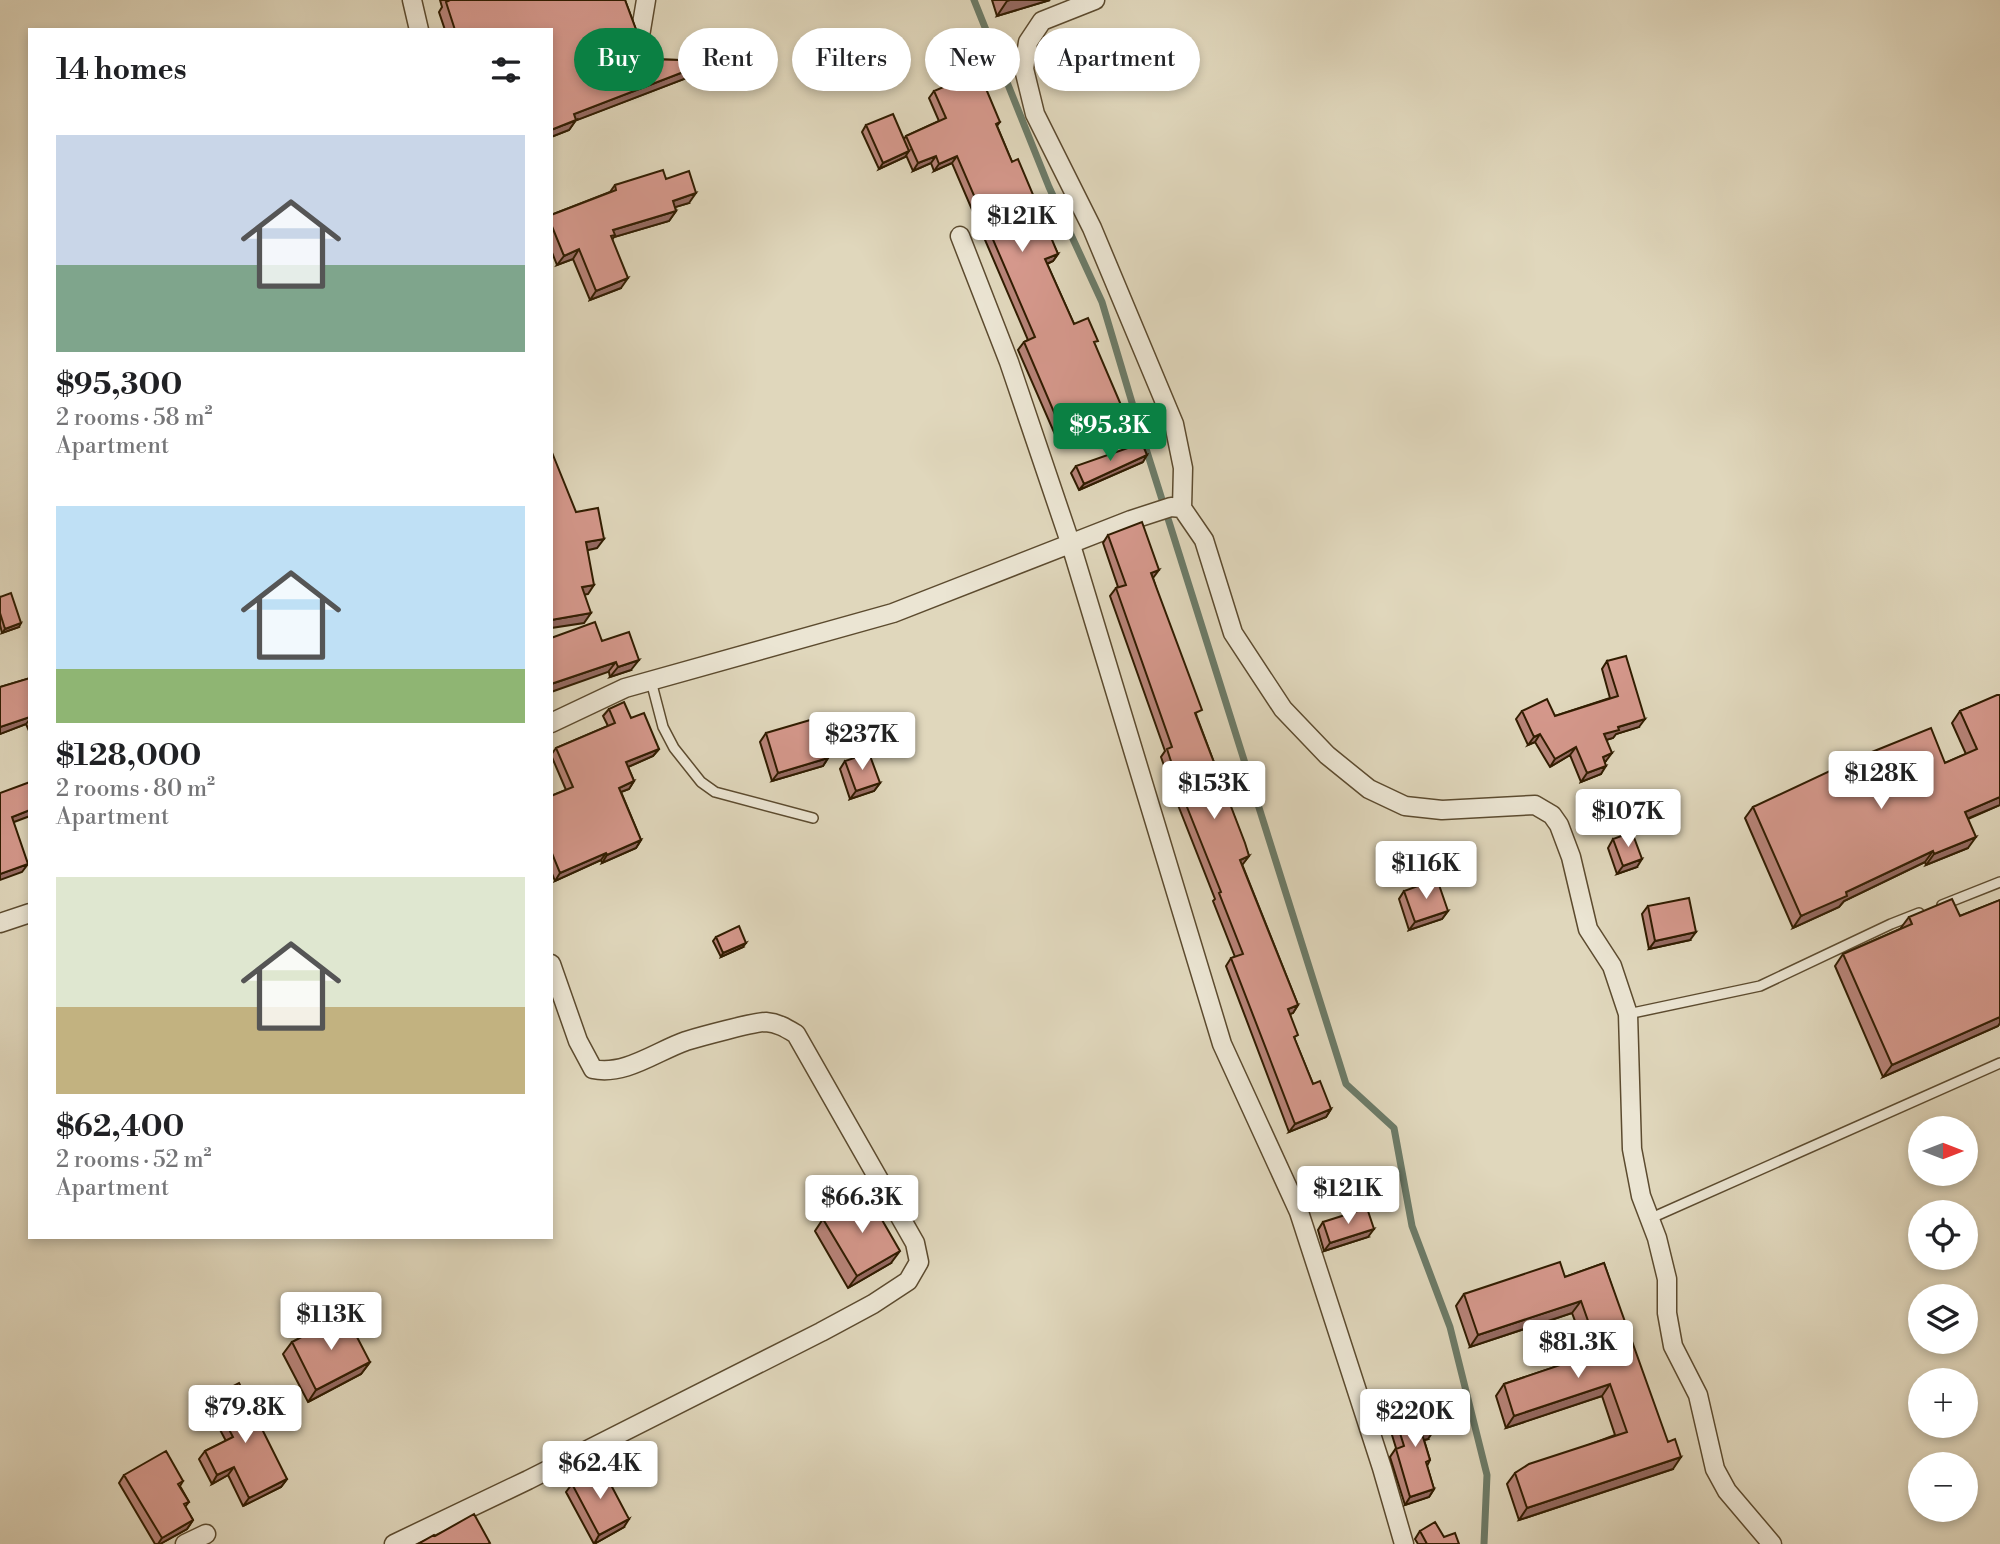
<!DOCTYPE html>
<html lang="en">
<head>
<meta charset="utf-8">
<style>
	body { margin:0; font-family:"Libre Bodoni",serif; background:#f6f6f6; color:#202124; height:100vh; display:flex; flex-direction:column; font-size:26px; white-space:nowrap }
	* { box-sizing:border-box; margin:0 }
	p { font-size:23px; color:#757577 }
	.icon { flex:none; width:38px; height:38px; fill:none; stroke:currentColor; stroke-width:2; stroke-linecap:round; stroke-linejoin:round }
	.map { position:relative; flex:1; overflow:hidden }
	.sheet { position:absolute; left:28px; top:28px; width:525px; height:1211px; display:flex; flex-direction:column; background:#fff; border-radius:0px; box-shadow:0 4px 10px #0003 }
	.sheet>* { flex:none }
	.guide { position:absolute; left:574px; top:28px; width:665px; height:63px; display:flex; gap:14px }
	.needle { width:46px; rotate:90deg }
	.buttons { position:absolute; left:1908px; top:1116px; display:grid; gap:14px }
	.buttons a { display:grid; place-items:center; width:70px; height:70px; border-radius:50%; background:#fff; box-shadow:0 4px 10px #0003; font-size:35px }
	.price { position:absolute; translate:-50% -60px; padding:0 16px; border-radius:7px; background:#fff; color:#222; font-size:23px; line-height:46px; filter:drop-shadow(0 2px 4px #0008) }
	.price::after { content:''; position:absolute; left:50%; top:42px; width:21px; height:16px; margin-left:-10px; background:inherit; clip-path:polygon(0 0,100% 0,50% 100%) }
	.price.active { background:#0b8043; color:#fff }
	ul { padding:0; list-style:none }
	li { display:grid; align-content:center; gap:14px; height:371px; padding:0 28px }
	li span { display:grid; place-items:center; height:217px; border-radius:0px; color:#555 }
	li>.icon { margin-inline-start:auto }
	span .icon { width:126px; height:126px; fill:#fffc; stroke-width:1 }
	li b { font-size:30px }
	h2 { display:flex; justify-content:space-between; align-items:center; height:84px; padding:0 28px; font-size:30px }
	.pill { padding:0 24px; border-radius:32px; background:#fff; box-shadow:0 4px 10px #0003; font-size:24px; line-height:63px }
	.pill.active { background:#0b8043; color:#fff }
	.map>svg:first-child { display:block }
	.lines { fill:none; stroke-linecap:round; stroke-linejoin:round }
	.stream { stroke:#6c7b68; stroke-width:7 }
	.lane-casing { stroke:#5c4b2f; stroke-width:12 }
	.street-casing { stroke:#5c4b2f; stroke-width:21 }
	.lane { stroke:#ebe5d3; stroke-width:9 }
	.street { stroke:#ebe5d3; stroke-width:18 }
	.wall { fill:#b78378; stroke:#301c00; stroke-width:2 }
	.shaded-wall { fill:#956a62; stroke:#301c00; stroke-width:2 }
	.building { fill:#d5988c; stroke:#301c00; stroke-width:2 }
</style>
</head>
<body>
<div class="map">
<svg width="2000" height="1544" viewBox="0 0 2000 1544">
	<rect width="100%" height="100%" fill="#e0d7bc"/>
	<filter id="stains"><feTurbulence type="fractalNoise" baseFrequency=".00286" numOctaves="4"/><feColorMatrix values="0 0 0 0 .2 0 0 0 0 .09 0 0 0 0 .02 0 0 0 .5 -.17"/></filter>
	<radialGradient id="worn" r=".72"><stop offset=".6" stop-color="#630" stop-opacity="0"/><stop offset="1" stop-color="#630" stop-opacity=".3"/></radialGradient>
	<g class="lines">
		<path class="stream" d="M974,0L1049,187L1102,302L1142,436L1346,1084L1394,1128L1412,1226L1450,1327L1487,1475L1484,1544"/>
		<defs>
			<path id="lane" d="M651,681L663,727L674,748L701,782L715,792L813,818
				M1942,905L2000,882
				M1628,1014L1760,986L1891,924L1919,913
				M1649,1219L2000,1063"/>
			<path id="street" d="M412,0L419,30
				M1095,0L1042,21L1028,42L1024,69L1035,114L1092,228L1174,424L1183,468L1182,508L1204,540L1233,633L1283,709L1327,755L1369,789L1405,806L1442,810L1535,805L1552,815L1559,825L1571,857L1588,929L1612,966L1628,1014L1632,1149L1641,1196L1657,1238L1667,1279V1313L1673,1346L1698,1395L1715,1469L1727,1491L1772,1544
				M640,36L646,0
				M960,236L1009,362L1071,545L1222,1044L1299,1212L1382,1468L1404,1544
				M551,723L625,688L893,613L1131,520L1171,507L1182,508
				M0,923L30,913
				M185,1544L206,1534
				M394,1544L528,1480L821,1332L873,1304L908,1281L919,1262L915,1243L796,1034C786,1028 778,1023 766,1022C754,1022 699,1037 686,1041C657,1051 625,1076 593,1069L578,1041L551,964"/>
		</defs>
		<use href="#lane" class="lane-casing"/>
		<use href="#street" class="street-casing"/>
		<use href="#lane" class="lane"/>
		<use href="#street" class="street"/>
	</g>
	<path class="wall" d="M440,0H625L647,59L712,61L705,71L576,120L569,130L551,137V30H445L439,12L442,7Z
		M992,0H1050L997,16Z
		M934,91L1000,122L997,126L1012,162L1058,254L1053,261L1047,264L1074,324L1095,345L1119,420L1060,446L1018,350L1024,342L1028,340L952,163L934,171L931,163L913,171L906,155L905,157L879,169L862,132L866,125L904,139L906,136L939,121L929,98Z
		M666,179L689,203L675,207L676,211L669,221L614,237L612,239L621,288L590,300L573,259L557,265L551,250V215L610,192L615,185Z
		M1143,462L1079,490L1071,473L1076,466Z
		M1108,535L1153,578L1197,717L1249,856L1242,864L1298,1005L1293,1013L1290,1014L1295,1040L1313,1084L1331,1109L1326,1117L1289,1132L1226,966L1231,958L1235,957L1213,901L1215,899L1176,800L1161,757L1165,751L1110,596L1116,588L1118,587L1103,543Z
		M0,597L19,627L2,633L0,625Z
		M602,641L631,670L610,677Z
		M1607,661L1639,727L1616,734L1613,738L1606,740V761L1605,762L1601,774L1581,782L1570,755L1550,767L1535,742L1528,745L1516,719L1522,711L1555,716L1610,698L1602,669Z
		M30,678V733L26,724L0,734V687Z
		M2000,695V805L1968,819V848L1926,865L1925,862L1844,901L1839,907L1793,928L1745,818L1753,807L1945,763L1966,754L1952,723L1960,711Z
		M609,709L631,718L659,749L653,756L628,767L634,781L629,789L621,792L641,840L636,848L602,863L601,860L555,881L551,871V796L566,790L551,755L556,748L608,726L603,716Z
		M766,733L828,758L823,766L772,781L760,742Z
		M845,761L880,783L874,791L850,799L840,769Z
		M1613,839L1637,867L1617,874L1608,848Z
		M1404,891L1448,911L1442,919L1409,930L1399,899Z
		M2000,900V1023L1998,1026L1883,1077L1835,966L1843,954L1900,929L1909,917L1960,916Z
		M1648,906L1690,940L1649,949L1642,914Z
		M716,937L743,947L721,957L713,941Z
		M823,1219L891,1263L848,1288L815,1231Z
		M1323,1222L1368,1237L1324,1251L1318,1230Z
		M1604,1263L1673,1469L1519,1520L1507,1484L1515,1473L1615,1435L1602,1396L1506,1428L1496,1396L1504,1384L1588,1356L1572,1313L1470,1347L1456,1306L1464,1294L1565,1277Z
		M292,1342L370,1362L361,1374L308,1402L283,1354Z
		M212,1397L287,1479L281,1487L243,1506L228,1475L212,1484L199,1459L205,1451L226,1441L207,1405Z
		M1394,1414L1428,1439L1424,1440L1430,1460L1427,1466L1434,1489L1429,1497L1405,1505L1390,1457L1396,1448L1388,1422Z
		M124,1475L183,1481L180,1486L189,1502L185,1507L193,1520L187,1529L160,1544H155L119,1483Z
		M572,1484L624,1527L594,1544L566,1492Z
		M1420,1531L1444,1537L1459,1544H1418L1415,1539Z"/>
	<path class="shaded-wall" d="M1010,0H1050L997,16L1007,1Z
		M712,61L705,71L567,124L574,114Z
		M576,120L569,130L551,137V130Z
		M909,151L905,157L879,169L883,163Z
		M936,156L931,163L913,171L918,163Z
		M957,156L952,163L934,171L939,164Z
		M696,193L689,203L666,210L673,201Z
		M676,211L669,221L614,237L609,244L613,230Z
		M579,249L573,259L557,265L564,256Z
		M1058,254L1053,261L1040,267L1045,259Z
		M628,278L621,288L590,300L596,291Z
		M1124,412L1119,420L1060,446L1065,438Z
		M1147,455L1143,462L1079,490L1084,484Z
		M604,539L597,548L580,552L586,542Z
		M1159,570L1153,578L1151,573Z
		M594,585L588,594L575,596L582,587Z
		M591,613L584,623L551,628V620Z
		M21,623L19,627L2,633L5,629Z
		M639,660L631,670L610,677L618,667Z
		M616,662L608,672L551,692V684Z
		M30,717V719L26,724L0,734V727Z
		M1645,719L1639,727L1616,734L1613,738L1599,742L1604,734L1618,727Z
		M1540,734L1535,742L1528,745L1534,737Z
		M1576,747L1570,755L1550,767L1555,759Z
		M659,749L653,756L621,770L626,762Z
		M1612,753L1606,761L1597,765L1603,757Z
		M828,758L823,766L772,781L778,773Z
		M1606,766L1601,774L1581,782L1587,773Z
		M634,781L629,789L613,795L619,788Z
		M880,783L874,791L850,799L856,791Z
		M2000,797V805L1957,823L1965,812Z
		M30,810V816L6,825L12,817Z
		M1976,837L1968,848L1926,865L1934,854Z
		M641,840L636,848L602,863L607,855Z
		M1933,851L1925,862L1844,901L1839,907L1793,928L1801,916L1846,892Z
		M606,853L601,860L555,881L560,873Z
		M1249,856L1243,864L1235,868L1240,860Z
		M1642,859L1637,867L1617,874L1623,866Z
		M28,864L22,872L0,880V874Z
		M1448,911L1442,919L1409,930L1415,922Z
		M1696,932L1690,940L1649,949L1655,941Z
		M746,943L743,947L721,957L723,953Z
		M1298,1005L1293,1013L1282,1017L1288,1009Z
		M2000,1017V1023L1998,1026L1883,1077L1892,1065Z
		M1331,1109L1326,1117L1289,1132L1295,1124Z
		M1374,1229L1368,1237L1324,1251L1330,1243Z
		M900,1251L891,1263L848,1288L857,1276Z
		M1581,1301L1572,1313L1470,1347L1478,1335Z
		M370,1362L361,1374L308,1402L316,1390Z
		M1610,1384L1602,1396L1506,1428L1514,1416Z
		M1434,1430L1428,1439L1416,1442L1422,1434Z
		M1681,1457L1673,1469L1519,1520L1527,1508Z
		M234,1467L228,1475L212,1484L217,1475Z
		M287,1479L281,1487L243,1506L249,1498Z
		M1434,1489L1429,1497L1405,1505L1410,1497Z
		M629,1519L624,1527L594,1544L599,1535Z
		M193,1520L187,1529L160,1544H158L162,1538Z"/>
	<path class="building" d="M450,0H625L647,59L712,61L574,114L576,120L551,130V30H455L446,2Z
		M979,72L1000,122L996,124L1012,162L1018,159L1058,254L1045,259L1074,324L1088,318L1098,341L1094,342L1124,412L1065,438L1024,342L1035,337L957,156L939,164L936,156L918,163L906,136L946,118L934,91Z
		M893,114L909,151L883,163L866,125Z
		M663,170L666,179L689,171L696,193L673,201L676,211L613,230L615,235L611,236L628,278L596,291L579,249L564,256L551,224V215L616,190L615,185Z
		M1142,443L1147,455L1084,484L1076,466Z
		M551,450L576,512L598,508L604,539L586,542L594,585L582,587L591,613L551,620Z
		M1142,522L1159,570L1151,573L1202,710L1195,713L1245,843L1249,856L1240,860L1298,1005L1288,1009L1298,1035L1294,1037L1313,1084L1320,1081L1331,1109L1295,1124L1231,958L1243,954L1219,893L1221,892L1181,792L1167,749L1172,747L1116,588L1126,585L1108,535Z
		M11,593L21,623L5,629L0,613V597Z
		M595,622L602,641L629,632L639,660L618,667L616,662L551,684V638Z
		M1626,656L1645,719L1618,727L1619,730L1604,734L1612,753L1603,757L1606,766L1587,773L1576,747L1555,759L1540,734L1534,737L1522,711L1547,699L1555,716L1618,696L1607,661Z
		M30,678V717L0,727V687Z
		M1997,695H2000V797L1965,812L1976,837L1934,854L1933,851L1846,892L1847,896L1801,916L1753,807L1862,756L1931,728L1945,763L1977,749L1960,711Z
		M624,702L631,718L644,713L659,749L626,762L634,781L619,788L641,840L607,855L606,853L560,873L551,851V796L573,787L556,748L615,723L609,709Z
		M817,718L828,758L778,773L766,733Z
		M869,753L880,783L856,791L845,761Z
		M30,782V810L12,817L28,864L0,874V793Z
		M1632,832L1642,859L1623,866L1613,839Z
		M1437,879L1448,911L1415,922L1404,891Z
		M1689,898L1696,932L1655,941L1648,906Z
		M1952,899L1960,916L2000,900V1017L1892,1065L1843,954L1912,924L1909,917Z
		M739,926L746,943L723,953L716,937Z
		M867,1194L900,1251L857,1276L823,1219Z
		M1367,1208L1374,1229L1330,1243L1323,1222Z
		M1560,1262L1565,1277L1604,1263L1668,1442L1675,1439L1681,1457L1527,1508L1515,1473L1529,1464L1627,1432L1610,1384L1514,1416L1504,1384L1599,1352L1581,1301L1478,1335L1464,1294Z
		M345,1314L370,1362L316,1390L292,1342Z
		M239,1383L287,1479L249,1498L234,1467L217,1475L205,1451L233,1437L212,1397Z
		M1426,1404L1434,1430L1422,1434L1430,1460L1426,1462L1434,1489L1410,1497L1396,1449L1404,1446L1394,1414Z
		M166,1451L183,1481L178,1484L189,1502L184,1504L193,1520L162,1538L124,1475Z
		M602,1468L629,1519L599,1535L572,1484Z
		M474,1514L490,1543L488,1544H418L434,1535L435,1536Z
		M1435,1522L1444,1537L1455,1533L1459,1544H1427L1420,1531Z"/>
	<rect width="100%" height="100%" filter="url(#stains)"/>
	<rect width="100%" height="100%" fill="url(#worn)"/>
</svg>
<div class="buttons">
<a><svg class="needle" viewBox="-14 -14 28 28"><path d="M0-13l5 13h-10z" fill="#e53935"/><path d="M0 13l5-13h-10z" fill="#757577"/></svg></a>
<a><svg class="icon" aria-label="locate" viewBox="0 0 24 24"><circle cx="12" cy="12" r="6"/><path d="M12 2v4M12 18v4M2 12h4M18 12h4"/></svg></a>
<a><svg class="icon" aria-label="layers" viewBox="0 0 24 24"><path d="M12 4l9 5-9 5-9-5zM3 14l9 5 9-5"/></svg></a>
<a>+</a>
<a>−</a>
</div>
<b class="price" style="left:1022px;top:254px">$121K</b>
<b class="price active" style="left:1110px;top:463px">$95.3K</b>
<b class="price" style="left:862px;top:772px">$237K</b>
<b class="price" style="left:1881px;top:811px">$128K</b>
<b class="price" style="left:1214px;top:821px">$153K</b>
<b class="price" style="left:1628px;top:849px">$107K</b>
<b class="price" style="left:1426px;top:901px">$116K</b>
<b class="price" style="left:1348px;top:1226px">$121K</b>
<b class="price" style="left:862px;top:1235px">$66.3K</b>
<b class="price" style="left:331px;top:1352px">$113K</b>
<b class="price" style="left:1578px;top:1380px">$81.3K</b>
<b class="price" style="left:245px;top:1445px">$79.8K</b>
<b class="price" style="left:1415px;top:1449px">$220K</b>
<b class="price" style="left:600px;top:1501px">$62.4K</b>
<div class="guide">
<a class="pill active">Buy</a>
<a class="pill">Rent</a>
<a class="pill">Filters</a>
<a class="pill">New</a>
<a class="pill">Apartment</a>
</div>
<section class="sheet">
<h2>14 homes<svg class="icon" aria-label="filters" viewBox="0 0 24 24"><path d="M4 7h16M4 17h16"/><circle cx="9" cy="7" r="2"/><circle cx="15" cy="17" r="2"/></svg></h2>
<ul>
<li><span style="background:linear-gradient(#c9d6e8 60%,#7fa58c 0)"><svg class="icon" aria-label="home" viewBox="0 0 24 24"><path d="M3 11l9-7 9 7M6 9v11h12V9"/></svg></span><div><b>$95,300</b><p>2 rooms · 58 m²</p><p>Apartment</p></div></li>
<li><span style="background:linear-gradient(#bfe0f5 75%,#8fb573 0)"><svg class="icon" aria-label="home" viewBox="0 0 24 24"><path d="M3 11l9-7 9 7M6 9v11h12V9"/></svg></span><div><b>$128,000</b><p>2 rooms · 80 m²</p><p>Apartment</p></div></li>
<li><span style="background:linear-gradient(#dfe7d0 60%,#c2b280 0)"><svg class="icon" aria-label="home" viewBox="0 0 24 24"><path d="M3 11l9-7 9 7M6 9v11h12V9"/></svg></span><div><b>$62,400</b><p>2 rooms · 52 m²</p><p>Apartment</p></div></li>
</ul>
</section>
</div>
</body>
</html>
